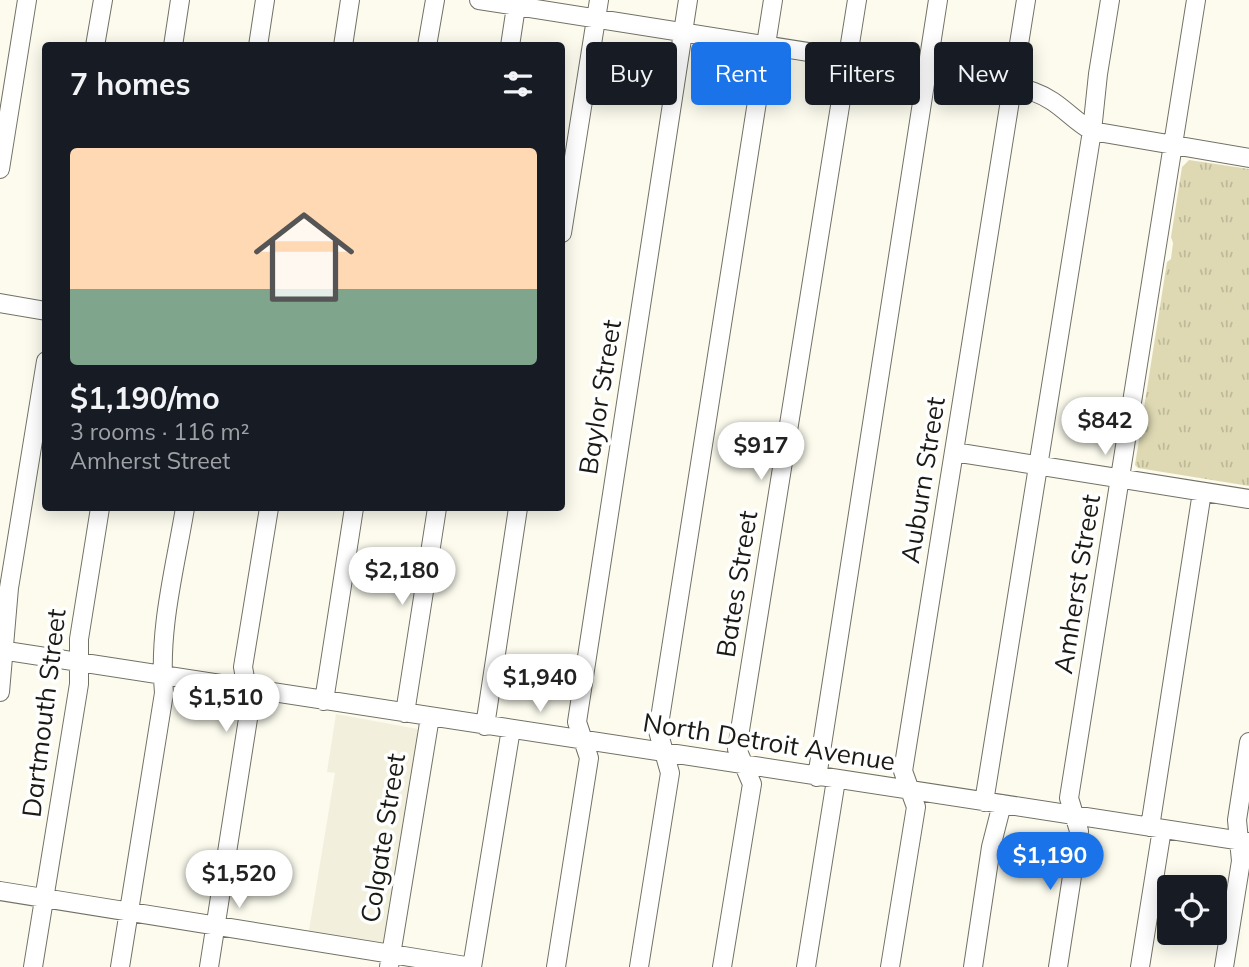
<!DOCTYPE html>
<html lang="en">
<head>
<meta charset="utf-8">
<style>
	body { margin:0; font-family:Mulish,sans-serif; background:#242831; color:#f1f3f6; height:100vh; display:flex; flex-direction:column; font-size:26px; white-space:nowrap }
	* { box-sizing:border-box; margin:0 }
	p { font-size:23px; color:#9ea1a6 }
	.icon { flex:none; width:38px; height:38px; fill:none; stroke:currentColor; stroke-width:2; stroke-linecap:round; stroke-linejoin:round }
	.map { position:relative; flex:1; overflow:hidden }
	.sheet { position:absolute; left:42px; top:42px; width:523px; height:469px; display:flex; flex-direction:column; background:#171b24; border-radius:7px; box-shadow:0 4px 18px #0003 }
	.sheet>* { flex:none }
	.top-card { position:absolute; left:586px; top:42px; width:556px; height:63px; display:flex; gap:14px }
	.buttons { position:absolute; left:1157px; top:875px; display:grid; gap:14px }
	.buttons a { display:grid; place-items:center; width:70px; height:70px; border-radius:7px; background:#171b24; box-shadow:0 4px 18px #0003; font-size:35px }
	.price { position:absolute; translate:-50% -60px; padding:0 16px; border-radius:24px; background:#fff; color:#222; font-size:23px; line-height:46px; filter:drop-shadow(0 2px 4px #0008) }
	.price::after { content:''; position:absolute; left:50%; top:42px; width:21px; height:16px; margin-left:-10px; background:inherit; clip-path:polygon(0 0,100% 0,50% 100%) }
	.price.current { background:#1a73e8; color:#fff }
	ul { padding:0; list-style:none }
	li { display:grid; align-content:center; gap:14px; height:371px; padding:0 28px }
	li+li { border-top:2px solid #363941 }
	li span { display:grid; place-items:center; height:217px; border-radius:7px; color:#555 }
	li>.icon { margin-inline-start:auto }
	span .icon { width:126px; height:126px; fill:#fffc; stroke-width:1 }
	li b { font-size:30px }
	h2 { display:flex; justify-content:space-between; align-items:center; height:84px; padding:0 28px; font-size:30px }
	.tag { padding:0 24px; border-radius:7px; background:#171b24; box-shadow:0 4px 18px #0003; font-size:24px; line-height:63px }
	.tag.current { background:#1a73e8; color:#fff }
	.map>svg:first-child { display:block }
	.built { fill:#f2f0dc }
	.grass { fill:url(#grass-tufts) }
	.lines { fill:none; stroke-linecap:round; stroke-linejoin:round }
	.minor-casing { stroke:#727166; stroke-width:20 }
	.minor { stroke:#fff; stroke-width:18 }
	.labels { text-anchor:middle; stroke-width:7; stroke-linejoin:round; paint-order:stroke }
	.street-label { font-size:26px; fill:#1b1b16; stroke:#fff }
</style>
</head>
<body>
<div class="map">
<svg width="1249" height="967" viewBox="0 0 1249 967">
	<defs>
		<pattern id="grass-tufts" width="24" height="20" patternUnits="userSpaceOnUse" patternTransform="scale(1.75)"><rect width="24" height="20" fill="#ded9b3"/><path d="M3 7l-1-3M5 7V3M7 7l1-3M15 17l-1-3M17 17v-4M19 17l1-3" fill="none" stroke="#beba99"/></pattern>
	</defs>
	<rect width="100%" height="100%" fill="#fcfbee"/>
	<path class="built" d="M336,714L418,729L384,946L308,936L335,773L327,772Z"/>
	<path class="grass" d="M1189,160L1249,169V486L1138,468L1135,465L1167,262L1171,259L1173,243L1171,237L1182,167Z"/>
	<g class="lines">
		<defs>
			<path id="minor" d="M479,0L1004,83C1021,88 1037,91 1052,101C1066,110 1076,122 1092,131L1249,158
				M95,46L103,0
				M173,46L180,0
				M258,46L265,0
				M343,46L350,0
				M427,46L435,0
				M510,46L517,0
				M0,169L27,0
				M562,233L599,0
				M0,303L46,311
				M954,452L1249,499
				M0,650L1249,842
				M0,692L9,588L46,361
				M324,701L354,508
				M405,713L437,508
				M485,726L518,508
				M817,777L938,0
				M984,802L1092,131L1098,74L1110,0
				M1150,827L1202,492
				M0,891L472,967
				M33,967L79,684V639L100,508
				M120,967L164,693C158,630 175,569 185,508
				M209,967L250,706L243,667L269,508
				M389,967L430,717
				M472,967L511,729
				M556,967L589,758L577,722L688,0
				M639,967L670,773L658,731L773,0
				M722,967L752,784L737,749L857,0
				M806,967L836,780
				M890,967L916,807L903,771L1026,0
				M973,967L991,847L1002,804
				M1058,967L1079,831L1069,798L1196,0
				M1140,967L1162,829
				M1224,967L1241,861L1237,820L1249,742"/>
		</defs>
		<use href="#minor" class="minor-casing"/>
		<use href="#minor" class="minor"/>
	</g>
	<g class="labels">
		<g class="street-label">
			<text transform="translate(600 397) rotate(-81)" y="9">Baylor Street</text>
			<text transform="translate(923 480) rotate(-81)" y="9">Auburn Street</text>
			<text transform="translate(737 584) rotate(-81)" y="9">Bates Street</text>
			<text transform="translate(1077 584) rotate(-81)" y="9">Amherst Street</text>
			<text transform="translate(44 713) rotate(-83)" y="9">Dartmouth Street</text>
			<text transform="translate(769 742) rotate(9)" y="9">North Detroit Avenue</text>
			<text transform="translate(383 838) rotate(-81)" y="9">Colgate Street</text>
		</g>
	</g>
</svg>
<div class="buttons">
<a><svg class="icon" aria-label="locate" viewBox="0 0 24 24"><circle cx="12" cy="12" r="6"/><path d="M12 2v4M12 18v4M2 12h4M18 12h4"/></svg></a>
</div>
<b class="price" style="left:1105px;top:457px">$842</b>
<b class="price" style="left:761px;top:482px">$917</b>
<b class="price" style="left:402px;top:607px">$2,180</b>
<b class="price" style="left:540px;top:714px">$1,940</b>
<b class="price" style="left:226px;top:734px">$1,510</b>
<b class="price current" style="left:1050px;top:892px">$1,190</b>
<b class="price" style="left:239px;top:910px">$1,520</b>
<div class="top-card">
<a class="tag">Buy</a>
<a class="tag current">Rent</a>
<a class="tag">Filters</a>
<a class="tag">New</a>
</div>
<section class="sheet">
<h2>7 homes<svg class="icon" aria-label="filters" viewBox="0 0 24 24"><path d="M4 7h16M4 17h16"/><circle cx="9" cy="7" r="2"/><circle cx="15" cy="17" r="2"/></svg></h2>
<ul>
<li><span style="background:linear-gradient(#ffd9b3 65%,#7fa58c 0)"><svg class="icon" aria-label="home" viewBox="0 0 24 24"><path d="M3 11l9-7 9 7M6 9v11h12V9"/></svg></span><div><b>$1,190/mo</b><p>3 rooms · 116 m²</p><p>Amherst Street</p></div></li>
</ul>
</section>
</div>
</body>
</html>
